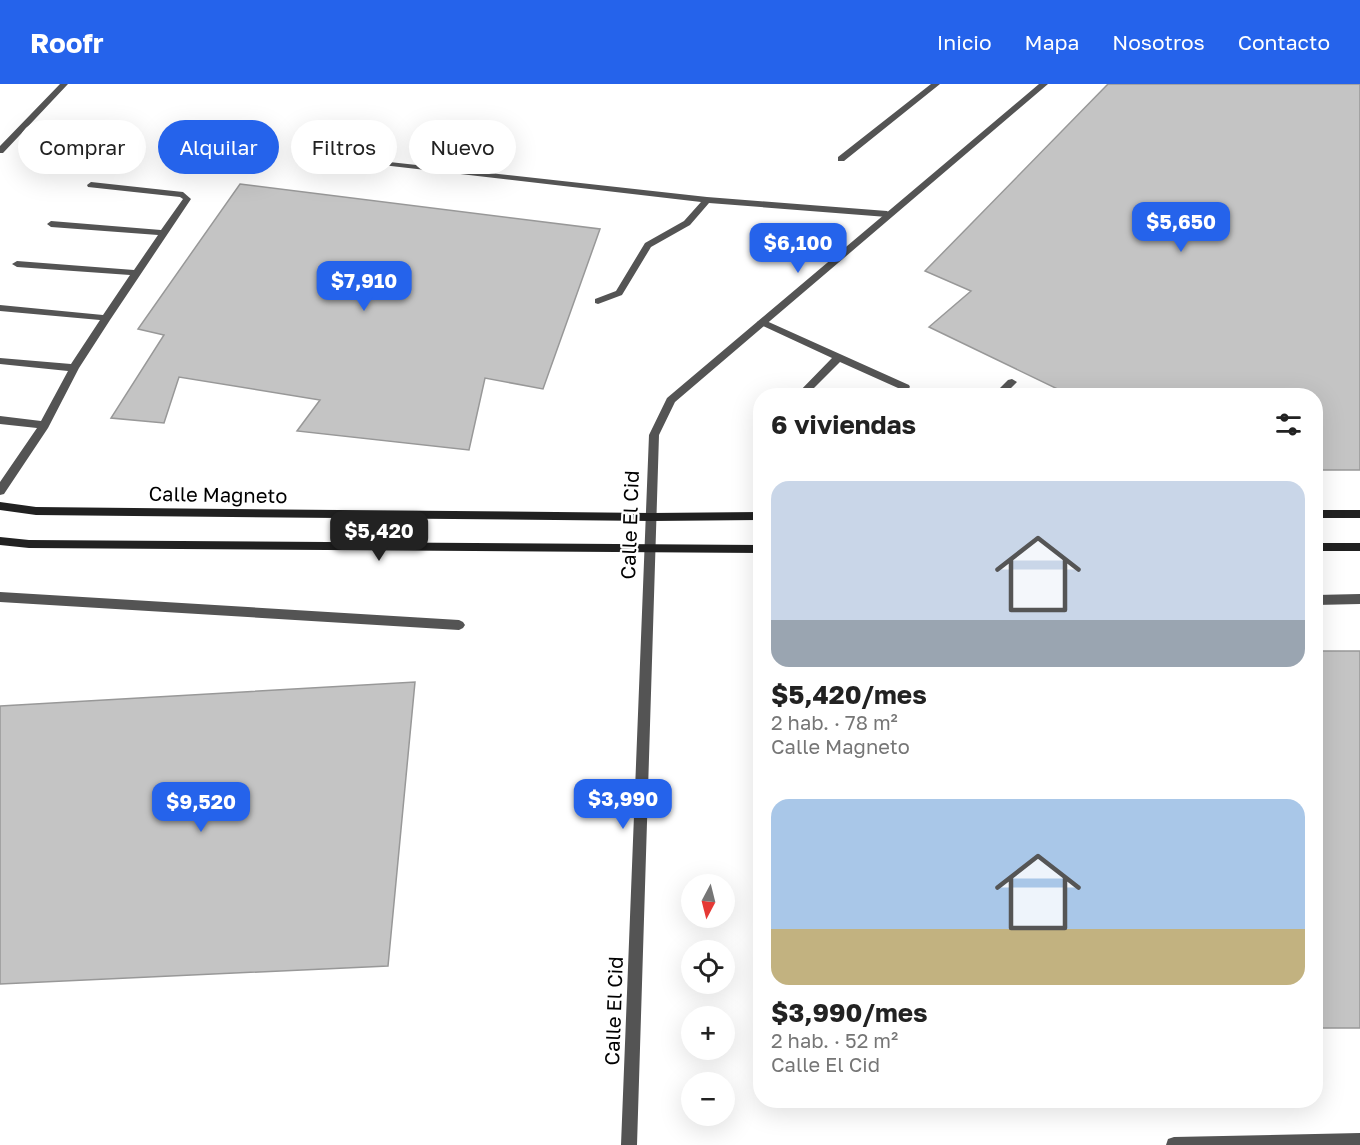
<!DOCTYPE html>
<html lang="es">
<head>
<meta charset="utf-8">
<style>
	body { margin:0; font-family:"Golos Text",sans-serif; background:#f2f2f2; color:#222; height:100vh; display:flex; flex-direction:column; font-size:22px; white-space:nowrap }
	* { box-sizing:border-box; margin:0 }
	p { font-size:20px; color:#767676 }
	.icon { flex:none; width:33px; height:33px; fill:none; stroke:currentColor; stroke-width:2; stroke-linecap:round; stroke-linejoin:round }
	.map { position:relative; flex:1; overflow:hidden }
	.sheet { position:absolute; left:753px; top:304px; width:570px; height:720px; display:flex; flex-direction:column; background:#fff; border-radius:24px; box-shadow:0 6px 24px #0002 }
	.sheet>* { flex:none }
	.guide { position:absolute; left:18px; top:36px; width:570px; height:54px; display:flex; gap:12px }
	.needle { width:39px; rotate:187deg }
	.tools { position:absolute; left:681px; top:790px; display:grid; gap:12px }
	.tools a { display:grid; place-items:center; width:54px; height:54px; border-radius:50%; background:#fff; box-shadow:0 6px 24px #0002; font-size:30px }
	.price { position:absolute; translate:-50% -51px; padding:0 14px; border-radius:12px; background:#2563eb; color:#fff; font-size:20px; line-height:39px; filter:drop-shadow(0 2px 3px #0008) }
	.price::after { content:''; position:absolute; left:50%; top:36px; width:18px; height:14px; margin-left:-9px; background:inherit; clip-path:polygon(0 0,100% 0,50% 100%) }
	.price.current { background:#222; color:#fff }
	ul { padding:0; list-style:none }
	li { display:grid; align-content:center; gap:12px; height:318px; padding:0 18px }
	li span { display:grid; place-items:center; height:186px; border-radius:18px; color:#555 }
	li>.icon { margin-inline-start:auto }
	span .icon { width:108px; height:108px; fill:#fffc; stroke-width:1 }
	li b { font-size:26px }
	h2 { display:flex; justify-content:space-between; align-items:center; height:72px; padding:0 18px; font-size:26px }
	.tag { padding:0 21px; border-radius:27px; background:#fff; box-shadow:0 6px 24px #0002; font-size:21px; line-height:54px }
	.tag.current { background:#2563eb; color:#fff }
	header { display:flex; align-items:center; gap:36px; box-sizing:border-box; height:84px; padding:0 30px; background:#2563eb; color:#fff }
	header strong { font-size:28px }
	nav { display:flex; gap:33px; margin-inline-start:auto; font-size:21px }
	.map>svg:first-child { display:block }
	.building { fill:#c4c4c4; stroke:#989898; stroke-width:1.5 }
	.lines { fill:none; stroke-linecap:round; stroke-linejoin:round }
	.lane { fill:#545454; fill-rule:evenodd }
	.street { fill:#545454; fill-rule:evenodd }
	.secondary { fill:#212121; fill-rule:evenodd }
	.labels { text-anchor:middle; stroke-width:4.5; stroke-linejoin:round; paint-order:stroke }
	.street-label { font-size:20px; fill:#000; stroke:#fff }
</style>
</head>
<body>
<header>
<strong>Roofr</strong>
<nav><a>Inicio</a><a>Mapa</a><a>Nosotros</a><a>Contacto</a></nav>
</header>
<div class="map">
<svg width="1360" height="1061" viewBox="0 0 1360 1061">
	<rect width="100%" height="100%" fill="#fff"/>
	<path class="building" d="M1108,0H1360V386H1316V312H1072L929,243L971,207L925,187Z
		M240,100L600,145L543,305L485,294L469,366L297,347L320,316L179,293L164,339L111,334L164,251L138,245Z
		M1316,567H1360V944H1316Z
		M415,598L388,882L0,900V622Z"/>
	<g class="lines">
		<path class="lane" d="M60,0H68L3,69H0V62Z
			M931,0H940L844,77H838V73Z
			M362,75L707,113L887,127L891,130L887,133L709,119L690,141L651,163L622,211L598,220L595,219V215L616,207L645,159L684,137L701,118L365,79L361,77Z
			M91,98L183,108L191,115L110,236L79,284L48,344L4,410L0,411V398L37,344L0,340V332L41,337L68,287L0,280V274L71,280L100,236L0,227V221L103,231L130,191L17,183L12,180L17,177L134,186L158,151L51,143L47,140L51,137L161,146L183,115L180,113L88,103L87,101Z
			M762,235L909,301L910,303L902,312H891L898,304L840,278L806,312H795L832,274L759,240L757,238Z
			M1012,295L1017,298L1003,312H992L1008,296Z
			M0,508L459,536L463,538L465,541L463,544L459,546L0,518Z
			M1360,510V520L1316,521V511Z"/>
		<path class="street" d="M1039,0H1048L675,318L659,351L637,1061H621L649,351L667,314Z
			M1360,1049V1061H1166L1168,1055L1174,1053Z"/>
		<path class="secondary" d="M0,418L36,423L651,429L760,428V436L651,437L36,431L0,426Z
			M1316,426H1360V434H1316Z
			M0,453L29,456L760,461V469L29,464L0,461Z
			M1316,459H1360V467H1316Z"/>
	</g>
	<g class="labels">
		<g class="street-label">
			<text transform="translate(218 411) rotate(1)" y="7">Calle Magneto</text>
			<text transform="translate(630 441) rotate(-88)" y="7">Calle El Cid</text>
			<text transform="translate(614 927) rotate(-88)" y="7">Calle El Cid</text>
		</g>
	</g>
</svg>
<div class="tools">
<a><svg class="needle" viewBox="-14 -14 28 28"><path d="M0-13l5 13h-10z" fill="#e53935"/><path d="M0 13l5-13h-10z" fill="#767676"/></svg></a>
<a><svg class="icon" aria-label="locate" viewBox="0 0 24 24"><circle cx="12" cy="12" r="6"/><path d="M12 2v4M12 18v4M2 12h4M18 12h4"/></svg></a>
<a>+</a>
<a>−</a>
</div>
<b class="price" style="left:1181px;top:169px">$5,650</b>
<b class="price" style="left:798px;top:190px">$6,100</b>
<b class="price" style="left:364px;top:228px">$7,910</b>
<b class="price current" style="left:379px;top:478px">$5,420</b>
<b class="price" style="left:623px;top:746px">$3,990</b>
<b class="price" style="left:201px;top:749px">$9,520</b>
<div class="guide">
<a class="tag">Comprar</a>
<a class="tag current">Alquilar</a>
<a class="tag">Filtros</a>
<a class="tag">Nuevo</a>
</div>
<section class="sheet">
<h2>6 viviendas<svg class="icon" aria-label="filters" viewBox="0 0 24 24"><path d="M4 7h16M4 17h16"/><circle cx="9" cy="7" r="2"/><circle cx="15" cy="17" r="2"/></svg></h2>
<ul>
<li><span style="background:linear-gradient(#c9d6e8 75%,#9aa5b1 0)"><svg class="icon" aria-label="home" viewBox="0 0 24 24"><path d="M3 11l9-7 9 7M6 9v11h12V9"/></svg></span><div><b>$5,420/mes</b><p>2 hab. · 78 m²</p><p>Calle Magneto</p></div></li>
<li><span style="background:linear-gradient(#a9c7e8 70%,#c2b280 0)"><svg class="icon" aria-label="home" viewBox="0 0 24 24"><path d="M3 11l9-7 9 7M6 9v11h12V9"/></svg></span><div><b>$3,990/mes</b><p>2 hab. · 52 m²</p><p>Calle El Cid</p></div></li>
</ul>
</section>
</div>
</body>
</html>
